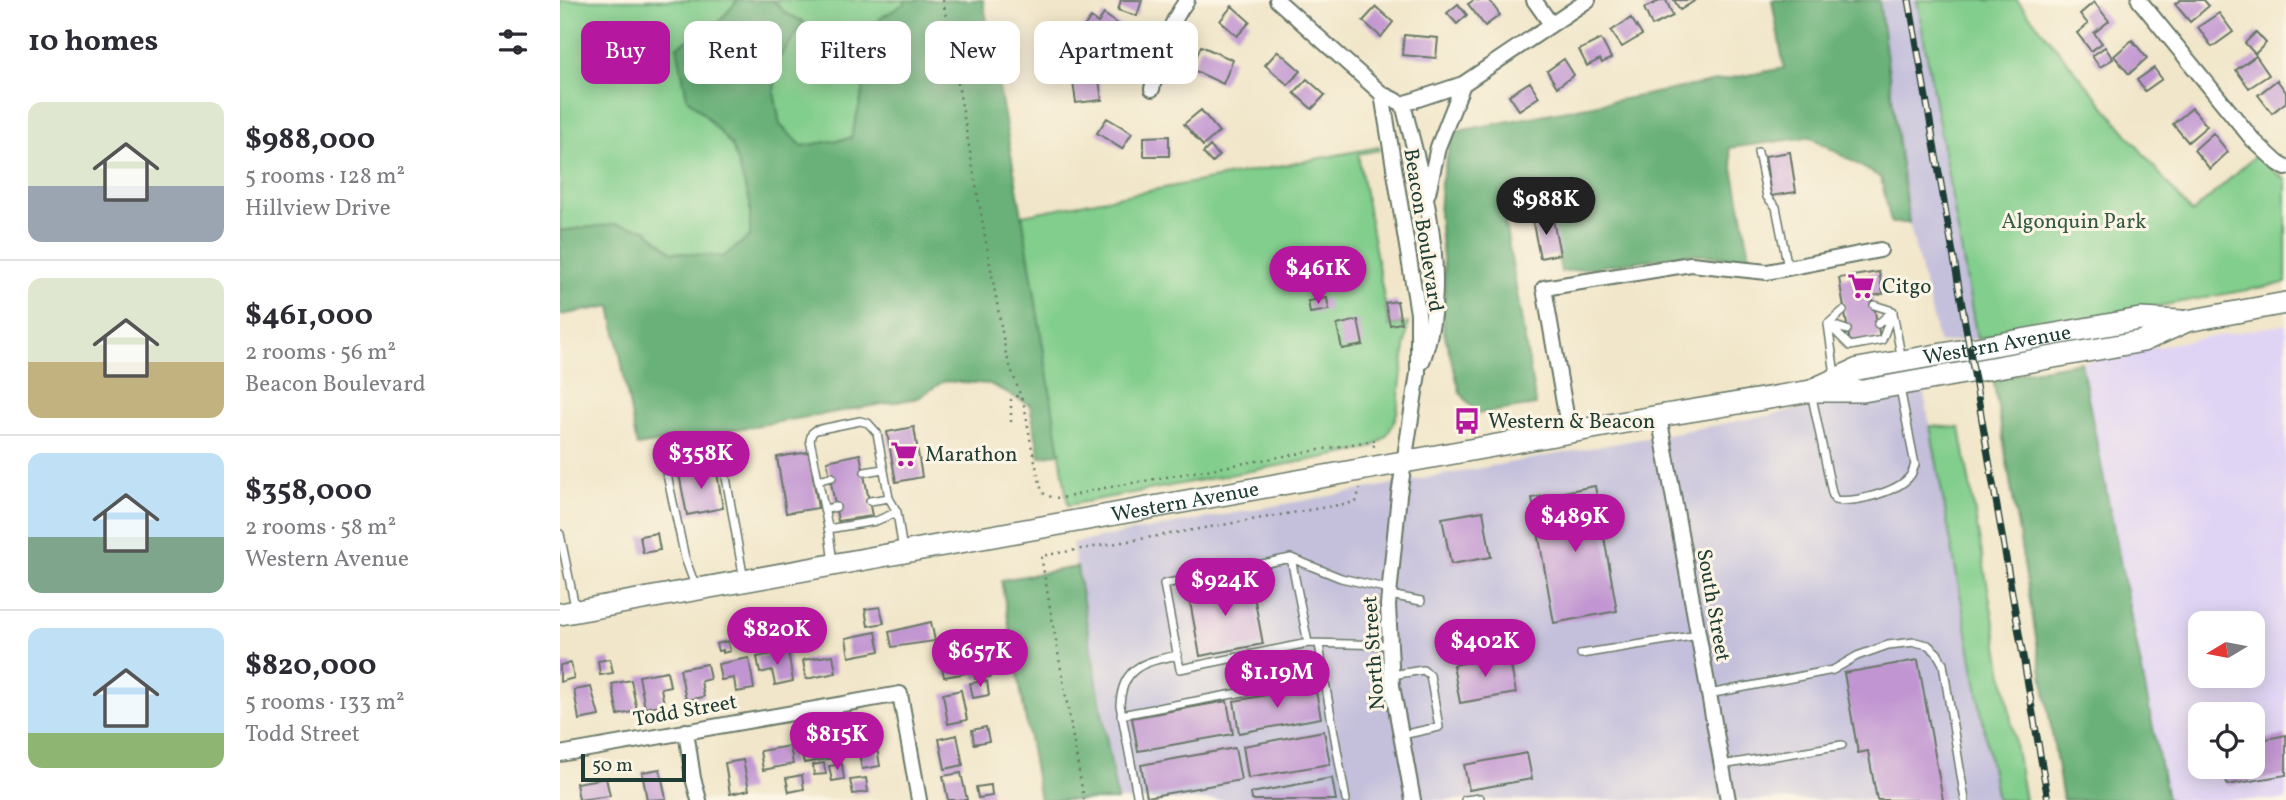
<!DOCTYPE html>
<html lang="en">
<head>
<meta charset="utf-8">
<style>
	body { margin:0; font-family:Vollkorn,serif; background:#f2f2f3; color:#2b2b33; height:100vh; display:flex; flex-direction:column; font-size:26px; white-space:nowrap }
	* { box-sizing:border-box; margin:0 }
	p { font-size:23px; color:#7c7c81 }
	.icon { flex:none; width:38px; height:38px; fill:none; stroke:currentColor; stroke-width:2; stroke-linecap:round; stroke-linejoin:round }
	.map { position:relative; flex:1; overflow:hidden }
	.side { display:flex; flex-direction:column; background:#fff; width:560px }
	.side>* { flex:none }
	.guide { position:absolute; left:21px; top:21px; width:665px; height:63px; display:flex; gap:14px }
	.needle { width:46px; rotate:260deg }
	.tools { position:absolute; left:1628px; top:611px; display:grid; gap:14px }
	.tools a { display:grid; place-items:center; width:77px; height:77px; border-radius:14px; background:#fff; box-shadow:0 4px 18px #0003; font-size:35px }
	.scale { position:absolute; left:21px; bottom:18px; width:105px; box-sizing:border-box; padding-left:7px; border:4px solid #1f3d34; border-top:0; font-size:19px; line-height:24px; white-space:nowrap; color:#1f3d34; -webkit-text-stroke:5px #fcf5e5; paint-order:stroke }
	.price { position:absolute; translate:-50% -60px; padding:0 16px; border-radius:24px; background:#b5179e; color:#fff; font-size:23px; line-height:46px; filter:drop-shadow(0 2px 4px #0008) }
	.price::after { content:''; position:absolute; left:50%; top:42px; width:21px; height:16px; margin-left:-10px; background:inherit; clip-path:polygon(0 0,100% 0,50% 100%) }
	.price.active { background:#222; color:#fff }
	ul { padding:0; list-style:none }
	li { display:flex; align-items:center; gap:21px; height:175px; padding:0 28px }
	li+li { border-top:2px solid #e1e1e2 }
	li span { display:grid; place-items:center; flex:none; width:196px; height:140px; border-radius:14px; color:#555 }
	li>.icon { margin-inline-start:auto }
	span .icon { width:84px; height:84px; fill:#fffc; stroke-width:1 }
	li b { font-size:30px }
	h2 { display:flex; justify-content:space-between; align-items:center; height:84px; padding:0 28px; font-size:30px }
	.pill { padding:0 24px; border-radius:14px; background:#fff; box-shadow:0 4px 18px #0003; font-size:24px; line-height:63px }
	.pill.active { background:#b5179e; color:#fff }
	main { display:flex; flex:1; min-height:0 }
	.map>svg:first-child { display:block }
	.built { fill:#e0d4f4; fill-rule:evenodd }
	.industrial { fill:#c4c0db }
	.green { fill:#82ce8c; stroke:#508660; stroke-width:2 }
	.forest { fill:#69b178; stroke:#447756; stroke-width:2 }
	.building { fill:#c195d1 }
	.lines { fill:none; stroke-linecap:round; stroke-linejoin:round }
	.service-casing { stroke:#687868; stroke-width:10 }
	.minor-casing { stroke:#687868; stroke-width:18 }
	.secondary-casing { stroke:#687868; stroke-width:24 }
	.path { stroke:#687868; stroke-width:2.5; stroke-dasharray:2 5; stroke-linecap:butt }
	.service { stroke:#fff; stroke-width:7 }
	.minor { stroke:#fff; stroke-width:14 }
	.secondary { stroke:#fff; stroke-width:21 }
	.rail-casing { stroke:#1f3d34; stroke-width:7 }
	.rail { stroke:#fcf5e5; stroke-width:4.5; stroke-dasharray:13; stroke-linecap:butt }
	.labels { text-anchor:middle; stroke-width:6; stroke-linejoin:round; paint-order:stroke }
	.park-label { font-size:21px; fill:#335a46; stroke:#fcf5e5 }
	.street-label { font-size:21px; fill:#1f3d34; stroke:#fcf5e5 }
	.poi-label { font-size:21px; fill:#1f3d34; stroke:#fcf5e5; text-anchor:start }
</style>
</head>
<body>
<main>
<section class="side">
<h2>10 homes<svg class="icon" aria-label="filters" viewBox="0 0 24 24"><path d="M4 7h16M4 17h16"/><circle cx="9" cy="7" r="2"/><circle cx="15" cy="17" r="2"/></svg></h2>
<ul>
<li><span style="background:linear-gradient(#dfe7d0 60%,#9aa5b1 0)"><svg class="icon" aria-label="home" viewBox="0 0 24 24"><path d="M3 11l9-7 9 7M6 9v11h12V9"/></svg></span><div><b>$988,000</b><p>5 rooms · 128 m²</p><p>Hillview Drive</p></div></li>
<li><span style="background:linear-gradient(#dfe7d0 60%,#c2b280 0)"><svg class="icon" aria-label="home" viewBox="0 0 24 24"><path d="M3 11l9-7 9 7M6 9v11h12V9"/></svg></span><div><b>$461,000</b><p>2 rooms · 56 m²</p><p>Beacon Boulevard</p></div></li>
<li><span style="background:linear-gradient(#bfe0f5 60%,#7fa58c 0)"><svg class="icon" aria-label="home" viewBox="0 0 24 24"><path d="M3 11l9-7 9 7M6 9v11h12V9"/></svg></span><div><b>$358,000</b><p>2 rooms · 58 m²</p><p>Western Avenue</p></div></li>
<li><span style="background:linear-gradient(#bfe0f5 75%,#8fb573 0)"><svg class="icon" aria-label="home" viewBox="0 0 24 24"><path d="M3 11l9-7 9 7M6 9v11h12V9"/></svg></span><div><b>$820,000</b><p>5 rooms · 133 m²</p><p>Todd Street</p></div></li>
</ul>
</section>
<div class="map">
<svg width="1726" height="800" viewBox="0 0 1726 800">
	<rect width="100%" height="100%" fill="#fcf5e5"/>
	<filter id="ink" filterUnits="userSpaceOnUse"><feTurbulence type="fractalNoise" baseFrequency=".0143" numOctaves="2"/><feDisplacementMap in="SourceGraphic" scale="14" xChannelSelector="R" yChannelSelector="G"/><feConvolveMatrix kernelMatrix="1 2 1 2 8 2 1 2 1" color-interpolation-filters="sRGB"/></filter>
	<filter id="wash" filterUnits="userSpaceOnUse"><feTurbulence type="fractalNoise" baseFrequency=".00686" numOctaves="4" result="noise"/><feDisplacementMap in="SourceGraphic" scale="28" xChannelSelector="R" yChannelSelector="G"/><feGaussianBlur stdDeviation="1.57" result="paint"/><feColorMatrix in="noise" values="0 0 0 0 0 0 0 0 0 0 0 0 0 0 0 0 0 1.4 0 .05"/><feComposite in="paint" operator="in"/></filter>
	<g filter="url(#wash)">
		<rect width="100%" height="100%" fill="#f1e6c9"/>
		<path class="built" d="M1726,324V800H1608L1521,362L1610,344ZM1640,623H1692V676H1640ZM1640,714H1692V766H1640Z"/>
		<path class="industrial" d="M1319,0H1357L1417,339L1379,343L1349,223Z
			M1363,387L1437,800H557L512,543Z"/>
		<path class="green" d="M0,0H178L155,27L127,98L144,114L172,145L190,202V236L163,257L112,252L85,229L56,224L0,231Z
			M213,0H345L346,3L321,18L306,45L303,92L291,138L242,146L220,125L214,91L218,60L244,22L225,13Z
			M1357,0H1457L1632,213L1695,156L1726,180V283L1417,339Z
			M819,147L820,150L798,154L829,326L848,323L837,413C831,432 824,443 804,450L508,505L462,215Z
			M1370,426L1400,428L1465,800H1437Z"/>
		<path class="forest" d="M178,0H213L225,13L244,22L218,60L214,91L220,125L242,146L291,138L303,92L306,45L321,18L345,3V0H423L462,215L500,453L480,457L470,405L430,384L384,381L358,398L77,446L51,306L0,315V231L56,224L85,229L112,252L163,257L190,236V202L172,146L144,114L127,98L117,46L155,27Z
			M1212,0H1319L1349,223H1331L1321,178L1250,137L1169,148L1191,260L1130,254L1001,272L988,199L942,205L976,405L917,414L900,392L883,328L885,279L879,216L881,183L893,132L1224,68Z
			M1521,362L1607,799L1610,800H1503L1433,378Z
			M517,567L557,800H480L441,580Z"/>
		<g id="blocks">
			<path class="building" d="M561,0H582L577,16L558,10Z
				M914,0H929L940,15L925,26L908,4Z
				M1102,0H1106L1113,16L1092,26L1084,8Z
				M1114,0H1136L1120,10Z
				M1620,0H1644L1649,6L1630,22L1615,4Z
				M1534,2L1549,21L1534,33L1542,43L1531,51L1517,33L1528,24L1520,14Z
				M898,4L907,15L897,24L887,13Z
				M672,6L690,22L677,36L660,21Z
				M816,7L833,22L821,37L803,21Z
				M1659,13L1673,32L1652,47L1638,27Z
				M544,14L562,27L558,33L566,39L547,66L531,54L538,45L527,37L530,33L523,28L531,18L538,23Z
				M1071,18L1082,35L1062,47L1051,31Z
				M517,31L526,35L522,44L513,40Z
				M1696,32L1706,43L1695,54L1685,43Z
				M844,35L878,38L876,58L842,55Z
				M1041,39L1051,58L1042,63L1040,59L1027,66L1019,50Z
				M1572,40L1587,58L1569,74L1554,56Z
				M641,46L673,60L663,84L631,69Z
				M1545,47L1553,59L1540,67L1532,56Z
				M718,51L741,71L728,85L705,65Z
				M1696,56L1709,75L1689,88L1676,70Z
				M1004,59L1014,75L997,87L987,71Z
				M1594,68L1602,79L1585,91L1577,80Z
				M531,72L533,80H539L542,100L516,103L512,75Z
				M747,79L765,95L752,109L734,93Z
				M1717,80L1726,92V102L1712,113L1698,95Z
				M970,82L979,97L959,110L949,95Z
				M1632,108L1647,126L1628,142L1613,124Z
				M641,110L659,132L643,146L624,124Z
				M547,118L572,133L562,149L537,133Z
				M1653,133L1668,152L1650,169L1634,150Z
				M609,136V156H584V137Z
				M650,146L659,156L652,163L643,153Z
				M1230,152L1236,192L1211,196L1205,156Z
				M992,215L1000,254L980,258L972,219Z
				M1319,272L1323,294L1312,296L1320,338L1290,343L1279,278Z
				M767,298L769,310L750,313L748,301Z
				M837,301L841,323L830,325L825,303Z
				M798,320L803,345L782,349L777,325Z
				M354,427L362,477L336,482L327,432Z
				M249,452L258,508L226,513L217,457Z
				M300,454L312,516L278,521L267,461Z
				M156,467L163,508L127,515L119,474Z
				M1035,486L1057,611L994,623L972,498Z
				M923,511L931,557L891,564L882,518Z
				M97,533L100,550L83,553L80,536Z
				M691,580L703,644L640,656L628,591Z
				M320,607L324,623L308,626L305,609Z
				M371,622L375,641L332,647L329,632Z
				M246,630L249,645L236,647L233,632Z
				M316,632L320,651L289,657L286,638Z
				M168,641L170,651L163,653V650L158,651L156,644Z
				M408,647L413,672L384,677L379,652Z
				M228,651L233,681L215,685L212,670L200,673L197,657Z
				M273,655L276,673L246,679L243,660Z
				M949,655L956,693L900,703L893,665Z
				M189,658L194,689L176,692L174,678L161,680L158,664Z
				M50,659L53,673L40,675L38,661Z
				M1358,660L1383,800H1317L1308,751L1298,753L1284,673Z
				M11,663L14,678L0,682V665Z
				M147,664L150,679L141,681L144,697L126,700L120,669Z
				M429,667L431,677L415,679L414,669Z
				M107,671L110,686L101,688L104,704L85,708L79,676Z
				M71,680L77,711L58,715L52,684Z
				M427,681L429,695L413,698L410,683Z
				M755,686L761,718L679,733L674,701Z
				M31,687L39,716L19,720L14,690Z
				M401,690L407,720L388,724L383,694Z
				M667,701L673,734L578,751L572,718Z
				M426,727L429,741L414,744L412,730Z
				M764,731L770,764L688,778L683,746Z
				M397,735L403,765L385,769L379,739Z
				M1726,735V775L1667,785L1664,766H1692V742Z
				M315,736L320,766L302,769L296,739Z
				M270,739L274,758L244,763L240,745Z
				M230,746L233,764L203,770L200,751Z
				M675,748L681,780L587,797L581,765Z
				M967,753L972,779L909,790L904,765Z
				M183,760L189,790L170,794L165,763Z
				M264,763L266,774L254,775L253,765Z
				M282,764L284,779L272,781L269,766Z
				M100,769L106,799L87,800L82,772Z
				M401,773L407,800H388L383,776Z
				M242,775L244,789L229,792L226,778Z
				M46,778L50,796L19,800L16,783Z
				M306,778L308,792L293,794L290,780Z
				M772,778L776,800H692L691,793Z
				M431,785L432,796L418,798L416,787Z"/>
		</g>
	</g>
	<g filter="url(#ink)">
		<use href="#blocks" fill-opacity="0" stroke="#687868" stroke-width="2"/>
		<g class="lines">
			<defs>
				<path id="service" d="M1198,152L1207,197L1216,207L1228,268
					M1314,305L1333,311L1318,324
					M1333,313L1342,360
					M1268,324L1290,346L1322,340L1333,311
					M1268,324L1275,375
					M1268,324L1283,311
					M1269,324L1287,330
					M1251,392L1272,493L1275,500C1295,503 1338,492 1350,476C1353,473 1353,468 1355,465L1340,388
					M305,472L323,469
					M258,480L272,477
					M310,501L329,498
					M264,509L276,507
					M268,529L316,521L337,512
					M0,534L15,607
					M731,558L748,643
					M273,564L269,532L250,440L252,433L256,430L300,421L308,423L317,433L329,498L337,512L343,551
					M136,588L125,558L103,456L160,443L184,580
					M829,589L781,578L731,558L604,584L620,669L748,643L830,645
					M830,595L861,601
					M759,644L764,677
					M1021,654L1138,635
					M832,675L863,670L870,675L879,727L842,735
					M1149,694L1273,670L1297,656L1328,645L1355,642L1368,645L1377,653L1383,664L1405,800
					M561,715L764,677L786,800
					M1162,765L1282,745
					M578,800L560,705C562,666 584,662 618,655
					M905,800L920,798"/>
				<path id="minor" d="M717,0L822,94L843,104L903,84
					M974,0L991,24
					M1579,0L1693,140L1718,163L1726,168
					M592,89C599,57 607,27 627,0
					M822,94L858,313V373L839,495L828,605L832,686L853,800
					M843,104C864,187 892,277 862,362
					M868,193L878,147L903,84L1028,0
					M1099,416L1168,800
					M1009,432L984,288L1131,264L1207,272L1320,250
					M126,731L133,778L139,800
					M0,754L340,694L359,800"/>
				<g id="secondary">
					<path id="s1" d="M1256,388L1298,369L1580,319L1621,321"/>
					<path id="s2" d="M0,614L1099,416L1251,391H1303L1583,341L1627,321L1726,303"/>
				</g>
			</defs>
			<use href="#service" class="service-casing"/>
			<use href="#minor" class="minor-casing"/>
			<use href="#secondary" class="secondary-casing"/>
			<path class="path" d="M383,0L446,354L465,409L471,444L482,492C495,504 518,494 533,490L815,440L813,449
				M451,422V400L461,393
				M524,800L481,556L796,502L800,488"/>
			<use href="#service" class="service"/>
			<use href="#minor" class="minor"/>
			<use href="#secondary" class="secondary"/>
			<defs>
				<path id="rail" d="M1349,0L1488,800"/>
			</defs>
			<use href="#rail" class="rail-casing"/>
			<use href="#rail" class="rail"/>
		</g>
	</g>
	<defs>
		<symbol id="supermarket-bare" viewBox="-9 -9 18 18"><path d="M-6-5.5h2.5l.6 2H6L4.5 2H-2.5L-4.4-4H-6ZM-1.5 3.2a1.3 1.3 0 1 0 .1 0ZM3 3.2a1.3 1.3 0 1 0 .1 0Z" fill="#b5179e" stroke="#fcf5e5" stroke-width="2.5" paint-order="stroke"/></symbol>
		<symbol id="bus-bare" viewBox="-9 -9 18 18"><path d="M-5-6H5V4H4V6H2V4H-2V6H-4V4H-5ZM-3.5-4V0h7V-4ZM-3.5 1.2v1.5H-2V1.2ZM2 1.2v1.5H3.5V1.2Z" fill="#b5179e" stroke="#fcf5e5" stroke-width="2.5" paint-order="stroke"/></symbol>
	</defs>
	<g fill-rule="evenodd">
		<use href="#supermarket-bare" x="1282" y="267" width="38" height="38"/>
		<use href="#bus-bare" x="888" y="402" width="38" height="38"/>
		<use href="#supermarket-bare" x="325" y="435" width="38" height="38"/>
	</g>
	<g class="labels">
		<g class="park-label">
			<text x="1514" y="228">Algonquin Park</text>
		</g>
		<g class="street-label">
			<text transform="translate(864 230) rotate(81)" y="7">Beacon Boulevard</text>
			<text dy="7" stroke="none"><textPath href="#s1" startOffset="187">Western Avenue</textPath></text>
			<text dy="7" stroke="none"><textPath href="#s2" startOffset="635">Western Avenue</textPath></text>
			<text transform="translate(1154 605) rotate(80)" y="7">South Street</text>
			<text transform="translate(813 653) rotate(-94)" y="7">North Street</text>
			<text transform="translate(125 710) rotate(-10)" y="7">Todd Street</text>
		</g>
		<g class="poi-label">
			<text x="1322" y="293">Citgo</text>
			<text x="928" y="428">Western &amp; Beacon</text>
			<text x="365" y="461">Marathon</text>
		</g>
	</g>
</svg>
<div class="tools">
<a><svg class="needle" viewBox="-14 -14 28 28"><path d="M0-13l5 13h-10z" fill="#e53935"/><path d="M0 13l5-13h-10z" fill="#7c7c81"/></svg></a>
<a><svg class="icon" aria-label="locate" viewBox="0 0 24 24"><circle cx="12" cy="12" r="6"/><path d="M12 2v4M12 18v4M2 12h4M18 12h4"/></svg></a>
</div>
<div class="scale">50 m</div>
<b class="price active" style="left:986px;top:237px">$988K</b>
<b class="price" style="left:758px;top:306px">$461K</b>
<b class="price" style="left:141px;top:491px">$358K</b>
<b class="price" style="left:1015px;top:554px">$489K</b>
<b class="price" style="left:665px;top:618px">$924K</b>
<b class="price" style="left:217px;top:667px">$820K</b>
<b class="price" style="left:925px;top:679px">$402K</b>
<b class="price" style="left:420px;top:689px">$657K</b>
<b class="price" style="left:717px;top:710px">$1.19M</b>
<b class="price" style="left:277px;top:772px">$815K</b>
<div class="guide">
<a class="pill active">Buy</a>
<a class="pill">Rent</a>
<a class="pill">Filters</a>
<a class="pill">New</a>
<a class="pill">Apartment</a>
</div>
</div>
</main>
</body>
</html>
